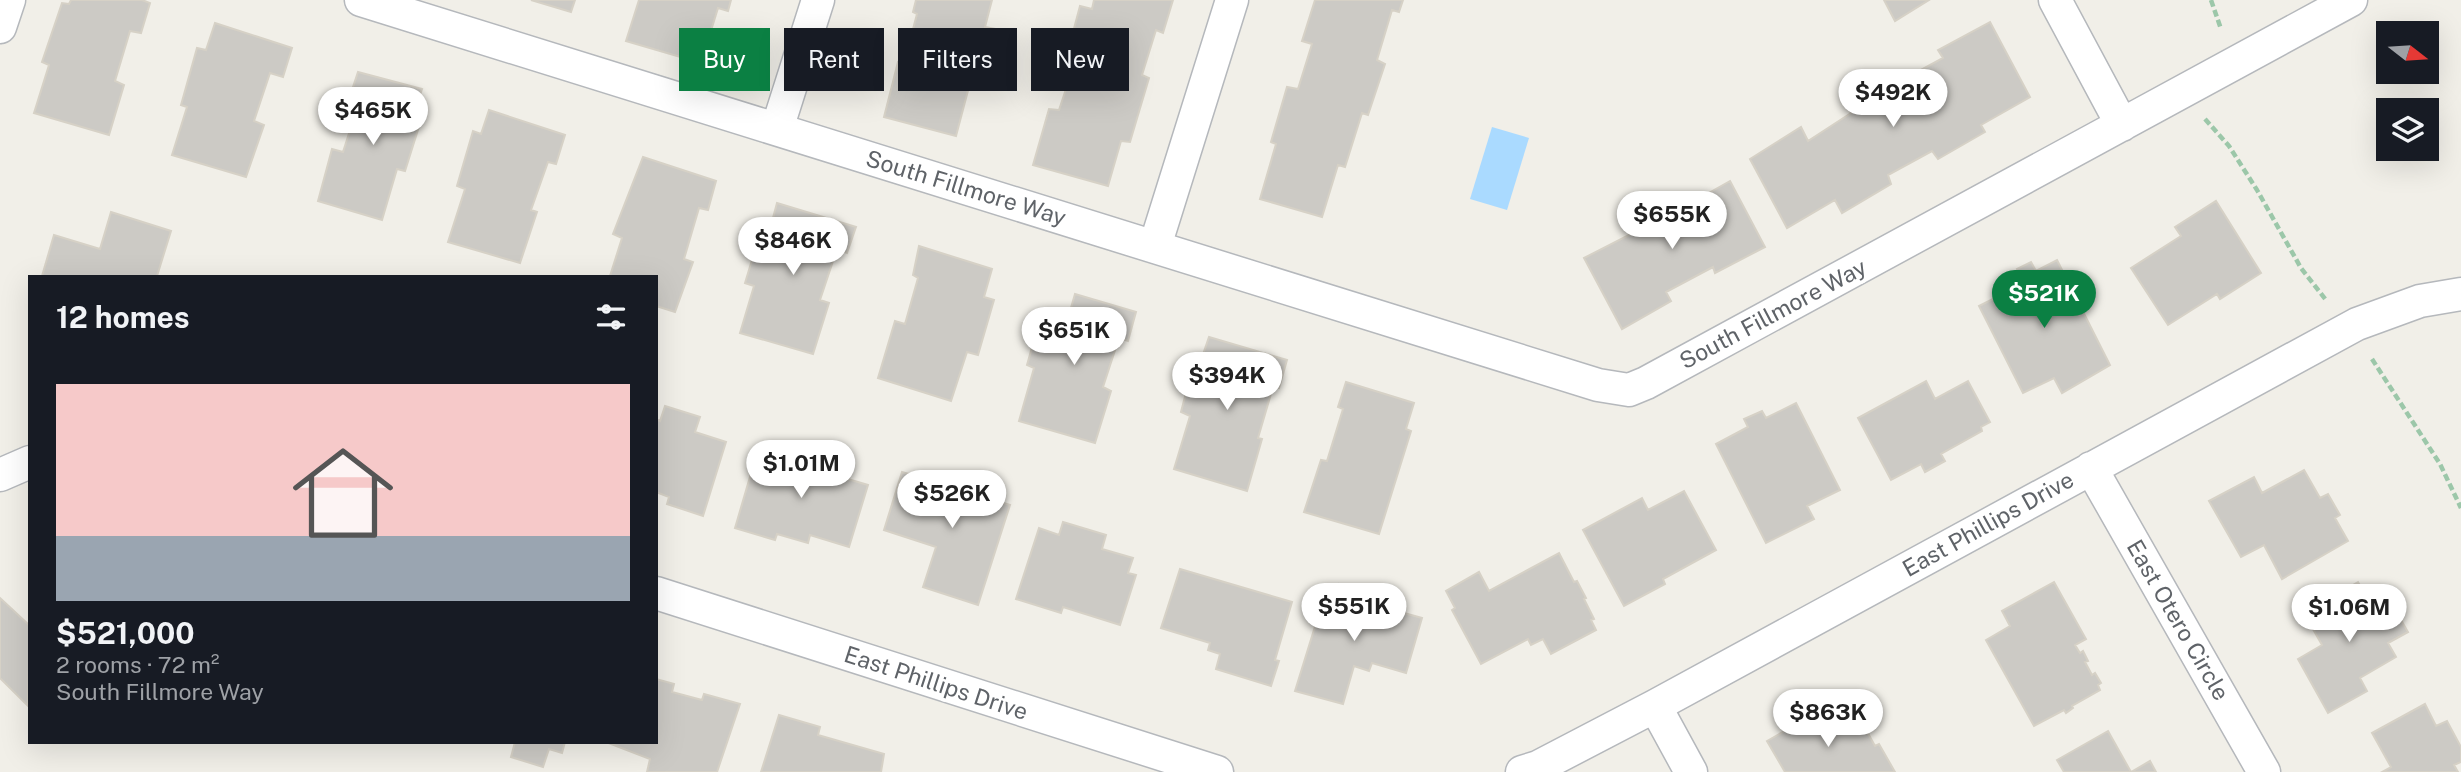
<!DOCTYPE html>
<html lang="en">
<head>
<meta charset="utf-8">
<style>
	body { margin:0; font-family:"Public Sans",sans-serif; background:#242831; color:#f1f3f6; height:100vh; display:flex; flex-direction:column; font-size:26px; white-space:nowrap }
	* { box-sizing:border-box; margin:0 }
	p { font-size:23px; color:#9ea1a6 }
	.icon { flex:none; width:38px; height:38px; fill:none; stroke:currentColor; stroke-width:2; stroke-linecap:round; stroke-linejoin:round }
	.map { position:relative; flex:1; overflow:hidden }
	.panel { position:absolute; left:28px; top:275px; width:630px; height:469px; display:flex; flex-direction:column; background:#171b24; border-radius:0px; box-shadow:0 7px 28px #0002 }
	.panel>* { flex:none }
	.guide { position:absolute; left:679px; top:28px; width:665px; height:63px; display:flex; gap:14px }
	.needle { width:46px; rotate:107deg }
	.buttons { position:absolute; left:2376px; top:21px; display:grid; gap:14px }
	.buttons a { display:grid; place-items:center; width:63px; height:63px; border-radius:0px; background:#171b24; box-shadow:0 7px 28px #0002; font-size:35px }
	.price { position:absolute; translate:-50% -60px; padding:0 16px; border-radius:24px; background:#fff; color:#222; font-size:23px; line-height:46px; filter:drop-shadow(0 2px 4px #0008) }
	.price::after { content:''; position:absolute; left:50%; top:42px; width:21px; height:16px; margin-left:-10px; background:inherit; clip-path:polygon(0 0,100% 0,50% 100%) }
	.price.active { background:#0b8043; color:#fff }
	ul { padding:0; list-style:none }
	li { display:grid; align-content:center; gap:14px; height:371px; padding:0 28px }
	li+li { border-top:2px solid #363941 }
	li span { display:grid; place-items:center; height:217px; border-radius:0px; color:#555 }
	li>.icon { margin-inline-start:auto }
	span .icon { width:126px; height:126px; fill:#fffc; stroke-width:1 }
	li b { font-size:30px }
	h2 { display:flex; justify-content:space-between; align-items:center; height:84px; padding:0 28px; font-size:30px }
	.tag { padding:0 24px; border-radius:0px; background:#171b24; box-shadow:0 7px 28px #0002; font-size:24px; line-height:63px }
	.tag.active { background:#0b8043; color:#fff }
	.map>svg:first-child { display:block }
	.water { fill:#aadaff }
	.building { fill:#cccac5; stroke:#d6d1c6; stroke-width:2 }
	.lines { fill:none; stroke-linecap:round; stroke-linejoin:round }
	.street-casing { stroke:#b5b8bc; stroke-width:35 }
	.path { stroke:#9cc7a9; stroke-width:4.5; stroke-dasharray:7 3.5; stroke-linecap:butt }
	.street { stroke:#fff; stroke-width:32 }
	.labels { text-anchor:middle; stroke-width:7; stroke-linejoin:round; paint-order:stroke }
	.street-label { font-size:23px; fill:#5f6368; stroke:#fff }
</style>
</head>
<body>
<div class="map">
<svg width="2461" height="772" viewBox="0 0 2461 772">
	<rect width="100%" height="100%" fill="#f1efe8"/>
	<path class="water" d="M1492,127L1529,138L1507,210L1470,199Z"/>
	<path class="building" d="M71,0H142L150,3L141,33L130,31L115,81L124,85L109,135L34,113L49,65L42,62L62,3L69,4Z
		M531,0H575L571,12Z
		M639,0H731L728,11L718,8L701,63L626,41Z
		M916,0H992L985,27L996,29L981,85L970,83L956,136L884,117L898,62L904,63L917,14L913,12Z
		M1094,0H1173L1163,33L1156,30L1142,75L1149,78L1130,142L1121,141L1108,186L1033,165L1049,109L1059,110L1076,59L1067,55L1080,6L1092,9Z
		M1315,0H1403L1399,12L1392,10L1377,60L1385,64L1368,115L1362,113L1345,167L1338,165L1322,217L1260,199L1276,144L1271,142L1287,87L1298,89L1312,44L1302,41Z
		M1884,0H1929L1895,21Z
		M1990,22L2030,97L1981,125L1985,132L1938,159L1932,151L1888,175L1891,184L1842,213L1835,200L1787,228L1750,159L1801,127L1808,141L1851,113L1846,102L1894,75L1897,83L1943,58L1938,50Z
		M215,23L292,48L283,77L270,73L254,121L264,125L246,177L172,155L187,107L181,105L197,48L206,50Z
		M358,72L422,89L414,113L422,117L405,171L397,169L382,220L318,201L332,149L343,152L359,102L349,99Z
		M489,110L565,135L556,164L548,162L531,210L537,212L520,263L448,242L465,189L457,186L473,131L481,134Z
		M643,157L716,181L708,210L699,208L684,259L693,262L675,312L656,306V276H610L622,238L613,234Z
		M1730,181L1765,247L1715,273L1713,267L1666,292L1671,301L1622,329L1584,258L1633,233L1629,221L1676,197L1682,208Z
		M2216,201L2261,273L2220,299L2217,294L2168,325L2131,268L2181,236L2175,227Z
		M777,203L856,227L847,253L837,249L820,300L829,303L813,354L740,333L754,286L745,283L762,227L770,229Z
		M111,212L171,231L157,276H42L54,235L100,249Z
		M919,246L992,269L984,297L994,300L978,355L967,352L951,401L878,378L895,321L905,324L918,278L913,275Z
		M2057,260L2110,365L2062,393L2054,378L2023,393L1979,306L2009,291L2007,286L2022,279L2017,269L2031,262L2036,271Z
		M1075,294L1136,312L1128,341L1119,338L1103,387L1111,391L1095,443L1019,421L1034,368L1027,365L1042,312L1068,318Z
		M1209,337L1287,360L1279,388L1273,387L1258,438L1262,439L1247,491L1174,469L1190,416L1181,412L1194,362L1200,363Z
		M1926,381L1935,399L1968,381L1990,422L1981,427L1982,431L1941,454L1945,461L1925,472L1921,464L1891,480L1858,418Z
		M1346,382L1414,403L1406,429L1411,431L1379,534L1304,512L1321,460L1327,461L1343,409L1338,407Z
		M1796,403L1840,490L1807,506L1814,519L1766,543L1716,444L1748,427L1744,419L1762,411L1766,418Z
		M665,406L700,417L695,432L726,442L703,516L667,504L669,497L656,492V419L660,421Z
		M809,452L845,463L841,477L868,485L849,547L810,535L808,543L777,534L775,540L735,528L757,453L805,465Z
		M2304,470L2320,498L2328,494L2340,515L2335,518L2348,541L2282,579L2264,545L2241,557L2209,501L2254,477L2262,493Z
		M902,472L965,491L970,475L1003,486L997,501L1010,505L978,605L923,587L936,547L884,530Z
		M1684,491L1716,550L1663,579L1665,584L1624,606L1583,530L1642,498L1648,510Z
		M1063,522L1106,535L1102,549L1133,558L1128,573L1136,575L1120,625L1063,607L1061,613L1016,599L1039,528L1059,535Z
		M1559,553L1574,582L1577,581L1586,598L1584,599L1594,619L1591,620L1596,630L1551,654L1543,639L1531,645L1528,639L1481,664L1452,610L1455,608L1446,591L1479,572L1489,591Z
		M1180,569L1292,602L1275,660L1279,661L1271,686L1216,669L1220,654L1208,650L1210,643L1161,628Z
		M2054,582L2086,639L2075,645L2080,653L2083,651L2088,661L2085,662L2092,675L2095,673L2101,683L2098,685L2100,690L2072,706L2073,708L2066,713L2064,710L2034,726L1986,640L2010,626L2002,611Z
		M2358,582L2369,602L2382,594L2398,622L2401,620L2408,632L2388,643L2396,657L2360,678L2367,691L2328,713L2298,659L2322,645L2304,613Z
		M1339,584L1364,591L1361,601L1422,618L1406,673L1372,663L1369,671L1354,666L1343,704L1295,691L1326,591L1336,594Z
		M0,598L30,626L28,706L0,678Z
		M656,679L674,684L672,692L702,700L704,694L740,704L717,772H647L650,759L606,742H656Z
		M2425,704L2436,726L2447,721L2461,747V762L2454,765L2458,772H2382L2391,767L2372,733Z
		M1820,711L1835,734L1860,719L1875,746L1879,744L1895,772H1785L1767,741Z
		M779,715L820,727L818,735L884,754L881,772H761Z
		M2108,731L2131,772L2150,761L2156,772H2064L2057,760Z
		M515,742H565L562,753L549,749L543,767L511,757Z"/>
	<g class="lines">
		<defs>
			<path id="street" d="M361,0L1598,385L1629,390L1646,383L2351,0
				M2055,0L2122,125
				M0,27L9,0
				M777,129L818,0
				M1155,246L1232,0
				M2091,468L2264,772
				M0,475L30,462
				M656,593L1217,772
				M1655,706L1691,772
				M1522,772L1538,767L1655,706L2357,324L2420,301L2461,294"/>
		</defs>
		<use href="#street" class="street-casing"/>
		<path class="path" d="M2211,0L2221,29
			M2205,119L2229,146L2257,190L2301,268L2326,300
			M2372,359L2440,464L2461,508"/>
		<use href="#street" class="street"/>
	</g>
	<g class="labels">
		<g class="street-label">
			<text transform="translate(966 188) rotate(17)" y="8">South Fillmore Way</text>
			<text transform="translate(1773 314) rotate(-28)" y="8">South Fillmore Way</text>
			<text transform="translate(1988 524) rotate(-29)" y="8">East Phillips Drive</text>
			<text transform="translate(2178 620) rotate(60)" y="8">East Otero Circle</text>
			<text transform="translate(936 683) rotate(18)" y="8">East Phillips Drive</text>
		</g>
	</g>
</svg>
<div class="buttons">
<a><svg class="needle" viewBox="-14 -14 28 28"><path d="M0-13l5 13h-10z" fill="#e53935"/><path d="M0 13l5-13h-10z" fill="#9ea1a6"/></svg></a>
<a><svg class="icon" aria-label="layers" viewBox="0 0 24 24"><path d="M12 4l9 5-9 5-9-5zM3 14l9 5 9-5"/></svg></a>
</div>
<b class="price" style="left:1893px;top:129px">$492K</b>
<b class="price" style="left:373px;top:147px">$465K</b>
<b class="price" style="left:1672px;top:251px">$655K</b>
<b class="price" style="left:793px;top:277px">$846K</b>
<b class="price active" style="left:2044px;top:330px">$521K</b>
<b class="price" style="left:1074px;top:367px">$651K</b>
<b class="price" style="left:1227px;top:412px">$394K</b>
<b class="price" style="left:801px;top:500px">$1.01M</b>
<b class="price" style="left:952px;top:530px">$526K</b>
<b class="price" style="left:1354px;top:643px">$551K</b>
<b class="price" style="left:2349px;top:644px">$1.06M</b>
<b class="price" style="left:1828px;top:749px">$863K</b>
<div class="guide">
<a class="tag active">Buy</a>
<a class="tag">Rent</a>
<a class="tag">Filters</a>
<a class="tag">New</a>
</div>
<section class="panel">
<h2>12 homes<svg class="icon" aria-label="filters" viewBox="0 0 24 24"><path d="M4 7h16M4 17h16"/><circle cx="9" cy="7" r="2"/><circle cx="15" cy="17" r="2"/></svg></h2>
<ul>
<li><span style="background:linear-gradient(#f6c9c9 70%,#9aa5b1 0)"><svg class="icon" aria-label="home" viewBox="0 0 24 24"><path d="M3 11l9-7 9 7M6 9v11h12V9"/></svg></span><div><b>$521,000</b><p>2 rooms · 72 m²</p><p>South Fillmore Way</p></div></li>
</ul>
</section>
</div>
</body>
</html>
